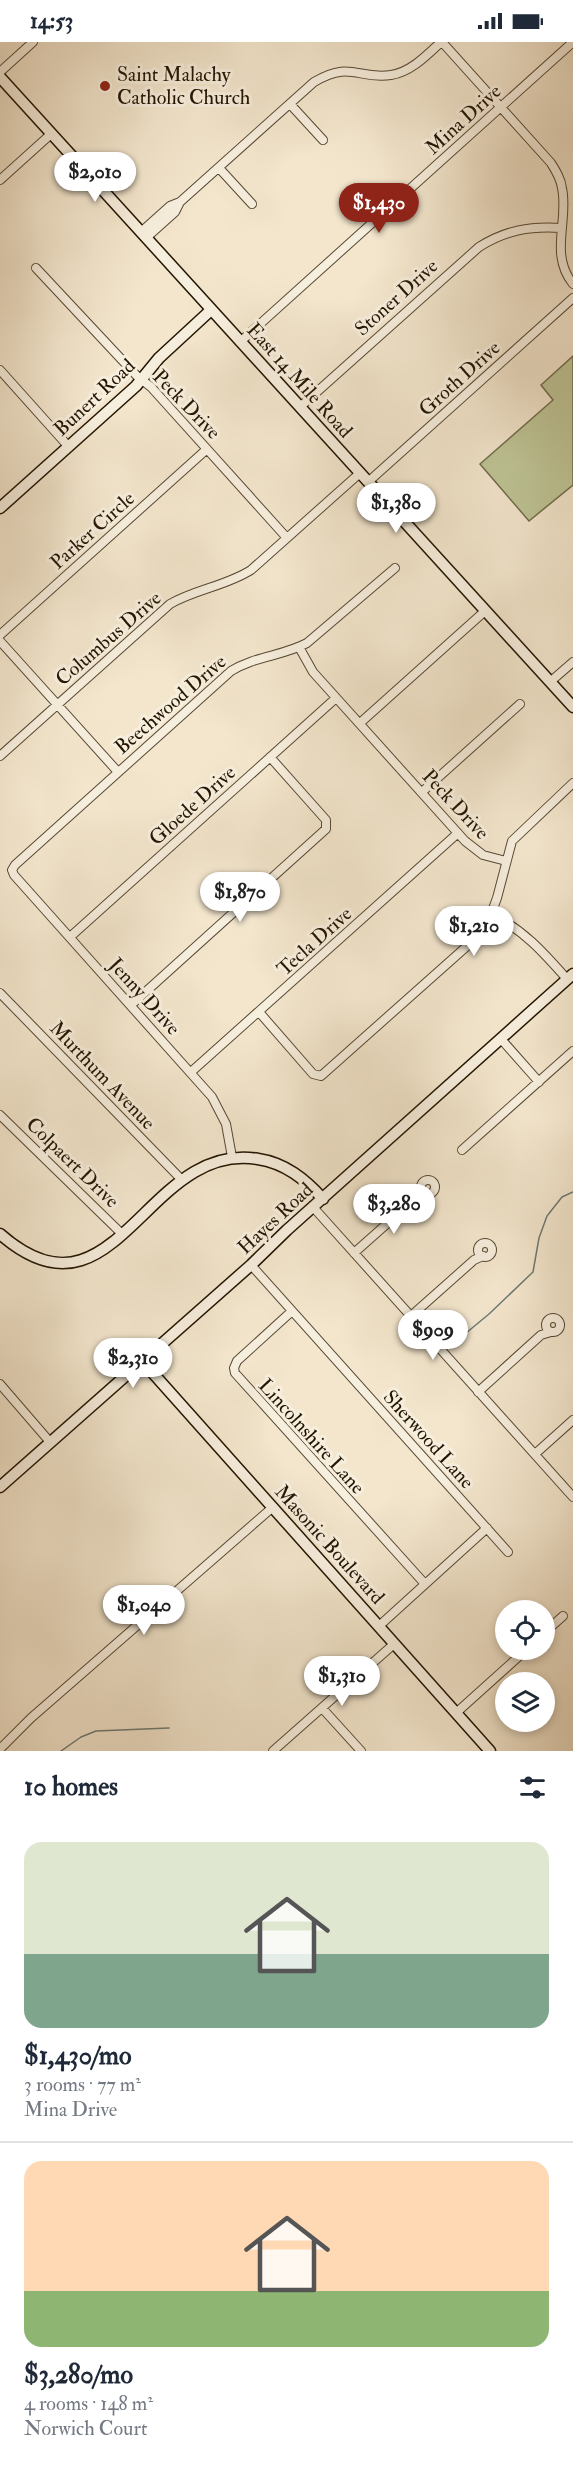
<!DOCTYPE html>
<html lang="en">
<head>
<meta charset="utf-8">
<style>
	body { margin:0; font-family:"IM FELL Double Pica",serif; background:#f2f2f3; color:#1f2937; height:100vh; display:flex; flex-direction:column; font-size:22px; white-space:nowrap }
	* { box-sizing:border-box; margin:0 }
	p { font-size:20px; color:#747a83 }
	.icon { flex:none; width:33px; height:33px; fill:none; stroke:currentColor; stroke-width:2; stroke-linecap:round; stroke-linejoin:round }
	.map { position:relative; height:1709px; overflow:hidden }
	.side { display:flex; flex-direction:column; background:#fff; flex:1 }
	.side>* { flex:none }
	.tools { position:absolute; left:495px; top:1558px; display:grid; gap:12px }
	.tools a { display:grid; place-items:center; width:60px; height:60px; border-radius:50%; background:#fff; box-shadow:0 3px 9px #0003; font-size:30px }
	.price { position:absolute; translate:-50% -51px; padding:0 14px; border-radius:21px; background:#fff; color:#222; font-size:20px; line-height:39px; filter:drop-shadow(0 2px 3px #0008) }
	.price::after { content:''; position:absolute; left:50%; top:36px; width:18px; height:14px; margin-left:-9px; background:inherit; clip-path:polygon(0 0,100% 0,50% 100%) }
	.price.selected { background:#8f2418; color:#fff }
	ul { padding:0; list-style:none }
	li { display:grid; align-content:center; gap:12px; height:318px; padding:0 24px }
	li+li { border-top:2px solid #e0e1e3 }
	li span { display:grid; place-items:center; height:186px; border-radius:18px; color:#555 }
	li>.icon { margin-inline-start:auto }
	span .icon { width:108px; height:108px; fill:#fffc; stroke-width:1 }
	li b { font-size:26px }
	h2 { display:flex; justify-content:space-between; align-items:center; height:72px; padding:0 24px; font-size:26px }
	.status { display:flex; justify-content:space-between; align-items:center; height:42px; padding:0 30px; background:#fff; direction:ltr }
	.status svg { height:16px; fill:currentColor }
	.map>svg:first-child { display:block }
	.green { fill:#bec496; stroke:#706c4c; stroke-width:1.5 }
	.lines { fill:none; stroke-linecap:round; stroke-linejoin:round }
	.stream { stroke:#6d7a74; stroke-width:1.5 }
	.street-casing { stroke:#574834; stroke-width:10 }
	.secondary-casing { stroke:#231401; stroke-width:13 }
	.street { stroke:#f7efde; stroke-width:8 }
	.secondary { stroke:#f7efde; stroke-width:10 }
	.poi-dot { fill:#8f2418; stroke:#f7efde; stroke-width:2 }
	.labels { text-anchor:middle; stroke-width:6; stroke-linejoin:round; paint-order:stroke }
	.poi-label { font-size:20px; fill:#231401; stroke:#f7efde; text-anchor:start }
	.street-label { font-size:20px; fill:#231401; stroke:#f7efde }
</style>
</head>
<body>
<div class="status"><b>14:53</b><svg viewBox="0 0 49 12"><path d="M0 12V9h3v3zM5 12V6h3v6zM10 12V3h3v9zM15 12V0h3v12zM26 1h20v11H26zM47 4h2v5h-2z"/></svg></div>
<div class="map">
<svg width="573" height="1709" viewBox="0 0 573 1709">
	<rect width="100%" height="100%" fill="#f3e6cd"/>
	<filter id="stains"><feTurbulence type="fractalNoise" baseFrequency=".00333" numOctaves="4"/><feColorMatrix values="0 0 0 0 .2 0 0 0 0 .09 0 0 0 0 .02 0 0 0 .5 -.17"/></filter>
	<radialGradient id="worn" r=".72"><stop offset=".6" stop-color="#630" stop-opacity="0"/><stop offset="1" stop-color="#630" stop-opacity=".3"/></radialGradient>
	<path class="green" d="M573,314V443L529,479L480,422L553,358L541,343Z"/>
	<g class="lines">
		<path class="stream" d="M454,1301L489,1272L533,1230L539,1196L547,1174L562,1155L573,1150
			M61,1709L81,1695L96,1689L169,1686"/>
		<defs>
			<path id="street" d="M442,0L551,121C556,129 561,137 562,146C569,179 549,212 573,242
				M0,30L33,0
				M290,62L323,98
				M219,126L252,162
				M0,138L51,92
				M141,190L170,164L180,160L314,40C351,18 358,38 391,33C411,30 427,13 441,0
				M146,196L175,170L180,160
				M36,226L137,334L151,345L287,496
				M240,300L573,0
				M0,328L68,404
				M300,365L479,205C506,188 530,184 561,186
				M368,440L573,256
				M0,593L207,407
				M0,599L118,730
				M299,605L313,630L465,799L483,813L506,819
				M550,640L573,620
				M360,681L485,569
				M0,714L170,562C196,547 226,544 251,528L360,431
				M422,750L520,662
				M491,872C523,887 544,911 567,937
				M70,895L336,656
				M0,951L181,1137
				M131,963L326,787V778L270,715
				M259,970L313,1032L321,1034L466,905L491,872L497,856L512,799L573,741
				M501,997L539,1040
				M191,1030L458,791
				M0,1073L122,1192
				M462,1108L573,1009
				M232,1115L226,1082L212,1055L14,833L12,828L15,823L231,629C255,614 283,614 307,601L395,526
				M421 1145a7 7 0 1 1 14 0a7 7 0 1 1-14 0Z
				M313,1165L573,1455
				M478 1208a7 7 0 1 1 14 0a7 7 0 1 1-14 0Z
				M354,1211L417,1155L427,1152
				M251,1223L508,1510
				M292,1269L237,1319L234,1326L235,1331L425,1542
				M411,1274L474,1218L483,1214
				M546 1283a7 7 0 1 1 14 0a7 7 0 1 1-14 0Z
				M0,1342L50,1400
				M478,1350L541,1293L551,1290
				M535,1412L573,1378
				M379,1584L487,1486
				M544,1591L563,1574
				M322,1666L361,1709
				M456,1671L526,1608
				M0,1707L31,1676L273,1465
				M273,1709L394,1602"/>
			<path id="secondary" d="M0,35L573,665
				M0,466L136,344L159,316L211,268
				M0,1192C115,1293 146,1098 258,1117C285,1121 305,1137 323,1157
				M143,1320L490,1709
				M0,1445L251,1223L287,1188L573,932"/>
		</defs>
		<use href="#street" class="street-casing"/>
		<use href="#secondary" class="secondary-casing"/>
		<use href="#street" class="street"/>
		<use href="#secondary" class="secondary"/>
	</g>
	<circle class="poi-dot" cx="105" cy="44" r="6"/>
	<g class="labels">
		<g class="poi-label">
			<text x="117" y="39">Saint Malachy<tspan x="117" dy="23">Catholic Church</tspan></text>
		</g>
		<g class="street-label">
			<text transform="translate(463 77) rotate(-42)" y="7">Mina Drive</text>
			<text transform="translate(396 255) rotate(-42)" y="7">Stoner Drive</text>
			<text transform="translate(459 336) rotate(-42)" y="7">Groth Drive</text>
			<text transform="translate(300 338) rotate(48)" y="7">East 14 Mile Road</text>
			<text transform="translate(94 355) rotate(-43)" y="7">Bunert Road</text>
			<text transform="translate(187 362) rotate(46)" y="7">Peck Drive</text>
			<text transform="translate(92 488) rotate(-42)" y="7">Parker Circle</text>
			<text transform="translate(108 596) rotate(-41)" y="7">Columbus Drive</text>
			<text transform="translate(170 662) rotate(-41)" y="7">Beechwood Drive</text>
			<text transform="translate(456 762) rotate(47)" y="7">Peck Drive</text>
			<text transform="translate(192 763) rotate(-42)" y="7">Gloede Drive</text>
			<text transform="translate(314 899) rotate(-42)" y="7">Tecla Drive</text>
			<text transform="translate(145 954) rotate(48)" y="7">Jenny Drive</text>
			<text transform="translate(103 1033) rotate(46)" y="7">Murthum Avenue</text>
			<text transform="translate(73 1120) rotate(44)" y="7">Colpaert Drive</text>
			<text transform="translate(275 1176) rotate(-43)" y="7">Hayes Road</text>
			<text transform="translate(312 1394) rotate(48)" y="7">Lincolnshire Lane</text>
			<text transform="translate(429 1397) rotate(48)" y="7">Sherwood Lane</text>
			<text transform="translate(330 1502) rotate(48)" y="7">Masonic Boulevard</text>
		</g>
	</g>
	<rect width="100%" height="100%" filter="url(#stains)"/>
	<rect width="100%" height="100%" fill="url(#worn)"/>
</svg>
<div class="tools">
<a><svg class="icon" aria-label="locate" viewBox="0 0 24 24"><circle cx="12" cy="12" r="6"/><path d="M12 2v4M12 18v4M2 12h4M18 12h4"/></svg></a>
<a><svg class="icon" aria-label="layers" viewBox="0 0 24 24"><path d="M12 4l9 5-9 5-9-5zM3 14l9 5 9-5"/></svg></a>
</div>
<b class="price" style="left:95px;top:161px">$2,010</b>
<b class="price selected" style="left:379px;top:192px">$1,430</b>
<b class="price" style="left:396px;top:492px">$1,380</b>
<b class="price" style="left:240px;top:881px">$1,870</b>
<b class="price" style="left:474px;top:915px">$1,210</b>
<b class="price" style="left:394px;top:1193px">$3,280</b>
<b class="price" style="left:433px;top:1319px">$909</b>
<b class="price" style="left:133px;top:1347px">$2,310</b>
<b class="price" style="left:144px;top:1594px">$1,040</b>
<b class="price" style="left:342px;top:1665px">$1,310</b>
</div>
<section class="side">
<h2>10 homes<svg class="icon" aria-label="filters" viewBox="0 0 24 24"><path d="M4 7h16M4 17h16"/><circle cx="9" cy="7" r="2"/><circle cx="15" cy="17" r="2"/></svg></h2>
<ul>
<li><span style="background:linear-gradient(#dfe7d0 60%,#7fa58c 0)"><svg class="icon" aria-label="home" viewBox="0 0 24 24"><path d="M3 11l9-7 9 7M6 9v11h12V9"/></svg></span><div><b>$1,430/mo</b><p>3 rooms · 77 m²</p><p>Mina Drive</p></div></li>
<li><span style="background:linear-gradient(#ffd9b3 70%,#8fb573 0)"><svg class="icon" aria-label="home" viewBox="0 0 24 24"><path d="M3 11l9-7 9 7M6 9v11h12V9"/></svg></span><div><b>$3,280/mo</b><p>4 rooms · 148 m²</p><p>Norwich Court</p></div></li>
</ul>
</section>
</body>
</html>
